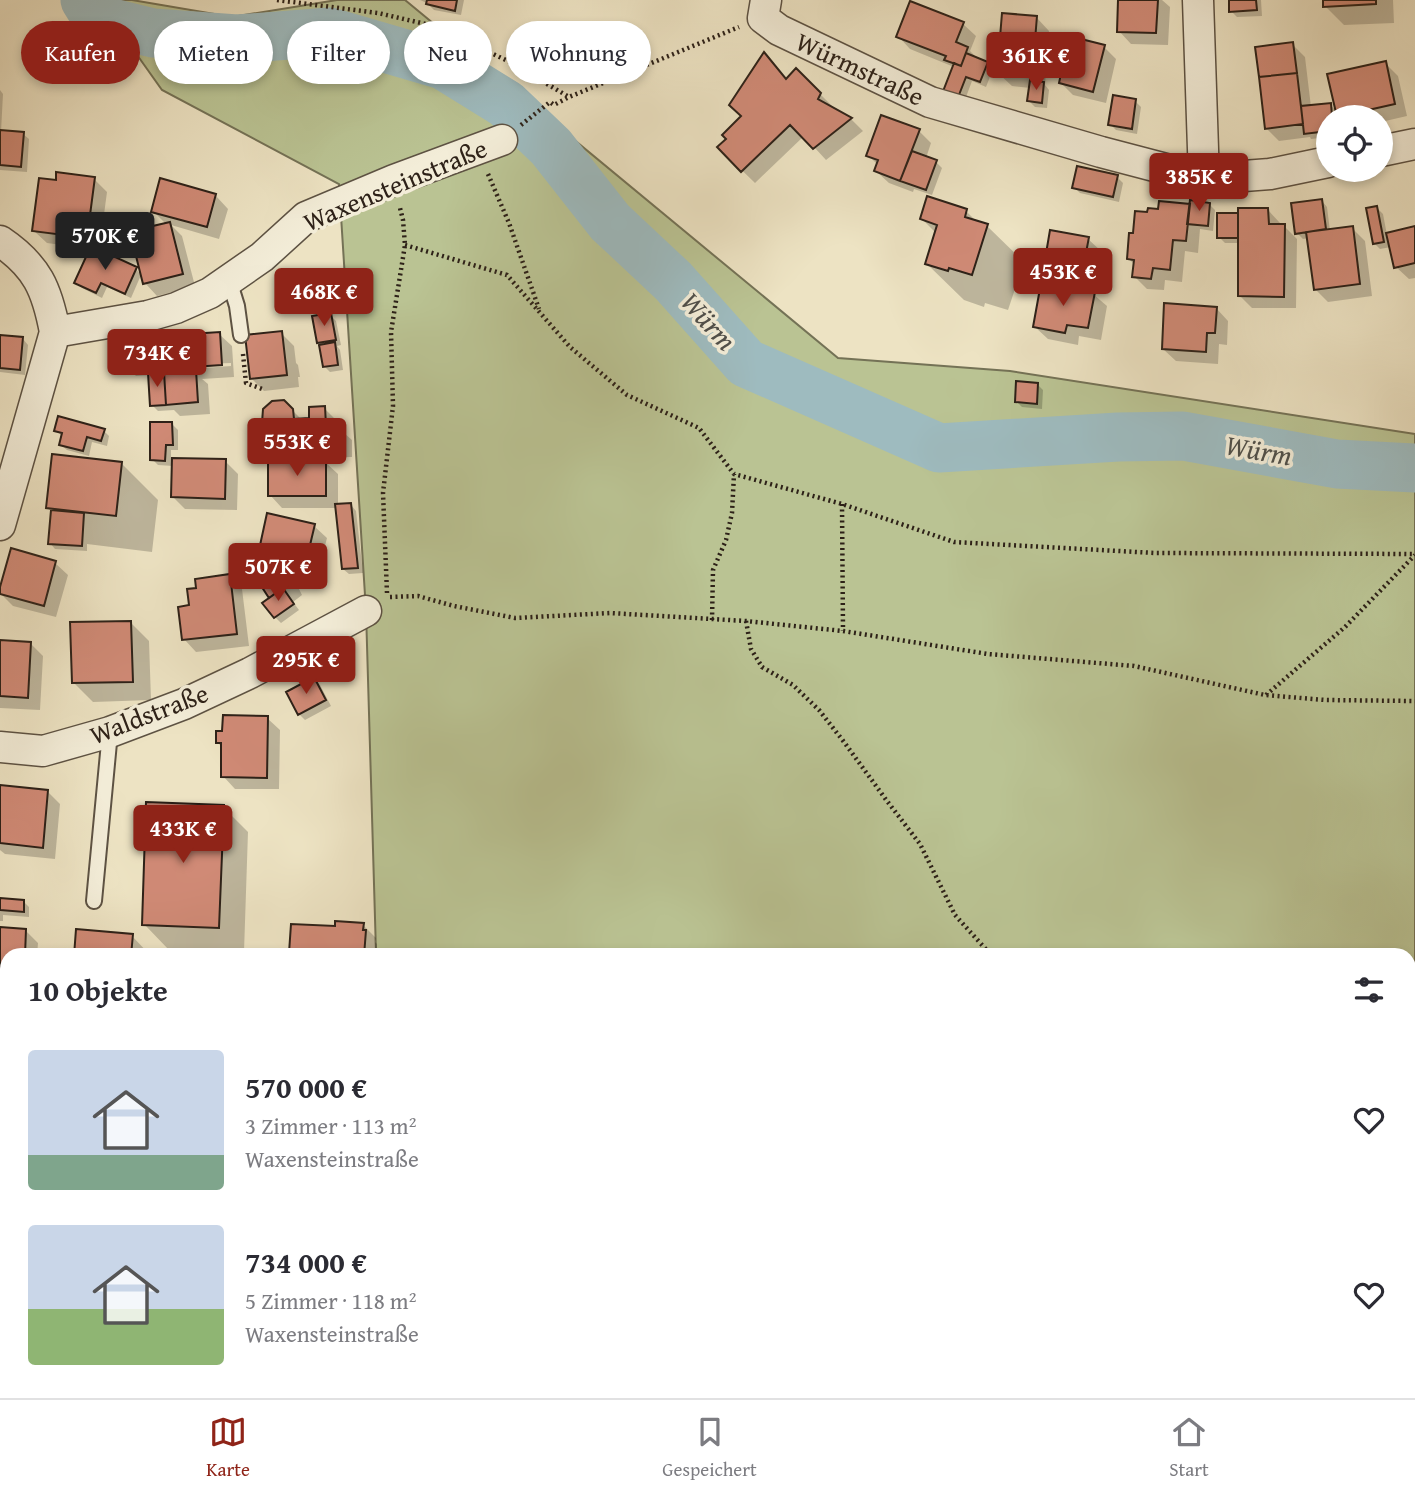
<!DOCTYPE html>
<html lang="de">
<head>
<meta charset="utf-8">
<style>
	body { margin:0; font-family:"Gentium Book Plus",serif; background:#f2f2f3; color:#2b2b33; height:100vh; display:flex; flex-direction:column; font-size:26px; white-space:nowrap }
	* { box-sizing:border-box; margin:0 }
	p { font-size:23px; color:#7c7c81 }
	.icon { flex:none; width:38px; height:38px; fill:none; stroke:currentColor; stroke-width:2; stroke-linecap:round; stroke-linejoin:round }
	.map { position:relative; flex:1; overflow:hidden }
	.drawer { position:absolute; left:0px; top:948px; width:1416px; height:450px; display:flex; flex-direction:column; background:#fff; border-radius:21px 21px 0 0; box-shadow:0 4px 10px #0003 }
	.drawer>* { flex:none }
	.hud { position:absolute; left:21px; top:21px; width:700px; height:63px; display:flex; gap:14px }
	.tools { position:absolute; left:1316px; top:105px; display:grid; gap:14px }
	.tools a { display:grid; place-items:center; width:77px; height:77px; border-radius:50%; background:#fff; box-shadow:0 4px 10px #0003; font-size:35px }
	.price { position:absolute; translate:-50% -60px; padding:0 16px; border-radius:7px; background:#8f2418; color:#fff; font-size:23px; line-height:46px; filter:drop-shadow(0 2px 4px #0008) }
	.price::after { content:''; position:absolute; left:50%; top:42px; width:21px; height:16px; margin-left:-10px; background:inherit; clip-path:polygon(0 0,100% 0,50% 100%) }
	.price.selected { background:#222; color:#fff }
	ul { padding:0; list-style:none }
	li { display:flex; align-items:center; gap:21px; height:175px; padding:0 28px }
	li span { display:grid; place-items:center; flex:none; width:196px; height:140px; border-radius:7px; color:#555 }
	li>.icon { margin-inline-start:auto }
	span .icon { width:84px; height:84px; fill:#fffc; stroke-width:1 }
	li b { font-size:30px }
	h2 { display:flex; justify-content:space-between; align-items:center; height:84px; padding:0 28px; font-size:30px }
	.pill { padding:0 24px; border-radius:32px; background:#fff; box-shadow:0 4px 10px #0003; font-size:24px; line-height:63px }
	.pill.selected { background:#8f2418; color:#fff }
	.tab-bar { display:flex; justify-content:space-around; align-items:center; height:98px; border-top:2px solid #e1e1e2; background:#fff; font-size:19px; color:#7c7c81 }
	.tab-bar a { display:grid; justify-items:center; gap:4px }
	.tab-bar .selected { color:#8f2418 }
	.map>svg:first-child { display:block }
	.green { fill:#bac393; stroke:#747256; stroke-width:2 }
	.shadow { fill:#0003; fill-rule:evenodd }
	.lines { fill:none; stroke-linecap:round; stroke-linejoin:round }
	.river { stroke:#9ebbbf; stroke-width:49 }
	.building { fill:#d08a76; stroke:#2d2118; stroke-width:2 }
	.service-casing { stroke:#5d5243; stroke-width:18 }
	.minor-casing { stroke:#5d5243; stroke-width:33 }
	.path { stroke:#2d2118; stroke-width:4.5; stroke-dasharray:2 3.5; stroke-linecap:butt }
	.service { stroke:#f3edd8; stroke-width:14 }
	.minor { stroke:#f3edd8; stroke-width:30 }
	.labels { text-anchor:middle; stroke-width:7; stroke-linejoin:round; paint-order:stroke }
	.street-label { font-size:26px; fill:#2d2118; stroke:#f3edd8 }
	.water-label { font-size:28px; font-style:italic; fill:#4f4f4a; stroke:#f3edd8 }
</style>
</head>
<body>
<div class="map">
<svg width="1415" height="1398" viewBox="0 0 1415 1398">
	<rect width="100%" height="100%" fill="#ede3c3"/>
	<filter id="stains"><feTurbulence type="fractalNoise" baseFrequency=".00286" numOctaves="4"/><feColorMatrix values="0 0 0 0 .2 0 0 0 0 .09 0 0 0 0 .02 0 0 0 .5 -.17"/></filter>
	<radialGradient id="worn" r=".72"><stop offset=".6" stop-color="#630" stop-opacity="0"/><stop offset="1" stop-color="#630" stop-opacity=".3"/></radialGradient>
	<path class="green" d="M63,0H132L232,17L337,0H405L838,358L1010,371L1415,434V1398H288L289,1391H1409V956L375,955L376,952L366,611L339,184L162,90L135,52L91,38L65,5Z"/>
	<path class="shadow" d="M420,0H464L461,15L434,10L427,3Z
		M1120,0H1162L1170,7L1168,45L1131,44L1119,31Z
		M1231,0H1261L1262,16L1237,17L1231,11Z
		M1325,0H1393L1394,23L1344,25L1325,6Z
		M1037,18L1049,31L1045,85L1049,90L1047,108L1035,107L1029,101L1031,88L1012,86L999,74Z
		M963,24L976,36L970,51L979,60L987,63L993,69L986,87L972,81L963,105L949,100L954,67L910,49L898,36Z
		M1292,44L1305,57L1311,107L1330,105L1338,112L1385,63L1398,76L1407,116L1381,122V117H1340L1336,114L1337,117H1328V137L1311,139L1310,137L1279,141L1266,128Z
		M1104,47L1116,59L1106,103L1073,95L1061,83L1066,63L1061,58Z
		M765,55L788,81L796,70L833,107L832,109L851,119L863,131L826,160L804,136L755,183L719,148L728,139L743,117Z
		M0,90L3,94L1,132L23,134L29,139L27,172L0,170Z
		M1135,101L1141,107L1137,134L1116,130L1110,124Z
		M919,131L931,143L926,158L936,162L942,168L932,195L914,189L913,192L889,183L876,171L878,165L868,155Z
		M1117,177L1123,183L1119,202L1080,193L1074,187Z
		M94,179L107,192L99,252L136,269L141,275L131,298L107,287L102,298L82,288L76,282L92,249L47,243L34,231L57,182Z
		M161,180L216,196L228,209L219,239L171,225L182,236L195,286L157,296L145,283L149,241L166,224L153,211Z
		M1322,201L1327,207L1330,231L1352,228L1365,241L1372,296L1328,302L1315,289L1309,238L1303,239L1297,233Z
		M1209,204L1215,210L1213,231L1200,229L1198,253L1185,251L1182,282L1165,280L1164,290L1147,289L1134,276L1135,265L1128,258L1135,235L1149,214L1160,211Z
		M1377,208L1383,214L1387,235L1415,228V278L1409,279L1396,267L1391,247L1380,249L1374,243Z
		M1268,210L1280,223V226H1284L1297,239L1296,308H1252L1240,296V243H1225L1219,237Z
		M966,211L978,223L987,226L1024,262L1008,310L985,303L984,307L964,300L927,264L937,234L922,219Z
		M1088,239L1101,251L1093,294L1107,306L1101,340L1079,336L1078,345L1048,339L1035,327Z
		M1216,308L1228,321L1227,345L1219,344L1218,364L1176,361L1163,349Z
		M330,315L336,321L341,345L337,346L340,350L343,370L330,372L324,366L321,345L319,343Z
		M281,333L294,346L296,363L298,365L300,377H298L299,387L264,391L252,379Z
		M219,334L232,346L234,377L202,379L208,384L210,414L180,416L174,410L158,411L152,405L150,375L136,376L130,370L148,346L154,352L156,374L199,372L193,366ZM231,363V366L203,368V364Z
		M0,337L23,339L28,345L25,375L0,372Z
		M1037,384L1043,390L1042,409L1022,407L1016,401Z
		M284,402L302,420H311L324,408L337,421V427L352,440V457L298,458L272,432Z
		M172,424L178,430V450H171V460L225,461L238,474L237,510L185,509L172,496L173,466L158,465L152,459Z
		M56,430L104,431L109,436L107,446L92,442L89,456L67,450L61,445L63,437Z
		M325,462L338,474V506L351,505L356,511L363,573L349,574L343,569L337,508H282L270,495Z
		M121,463L158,500L152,552L87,544V551L55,549L50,543L52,512L48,508Z
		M314,526L327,538L318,573L301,569L297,585L302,595L293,602L299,610L281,623L275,617L261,552Z
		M55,563L68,575L56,617L13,606L0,593Z
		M229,576L242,589L249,646L196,652L184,639L191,607L198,589Z
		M130,622L149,641L151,700L93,702L73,682Z
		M0,641L30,643L43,656L40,710L0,708Z
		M314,679L320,685L331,706L305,720L299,714Z
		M267,718L280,730L279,789H235L223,776V748L217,742L224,733Z
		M0,787L47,791L60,804L55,859L5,854L0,850Z
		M223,807L248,832L244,952L169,950L144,924Z
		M0,900L23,901L29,907V917L3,915V921H0Z
		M363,925L376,938L375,942L377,944V956H294L291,952L336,928Z
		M0,929L26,931L38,943L37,956H7V996H0Z
		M132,936L151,956H76Z
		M0,1196L7,1203V1207L0,1225Z
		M56,1391H81L80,1398L60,1396Z"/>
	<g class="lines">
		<path class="river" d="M85,0L90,8L108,22L153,33L237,39L330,32L443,65L506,104L551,147L610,222L673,281L746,363L939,448L1118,437L1183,436L1337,464L1415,468"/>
	</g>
	<path class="building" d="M427,0H457L455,11L426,4Z
		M1118,0H1158L1156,33L1117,32Z
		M1229,0H1256L1257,10L1229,12Z
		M1323,0H1376V4L1323,7Z
		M910,1L964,22L956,42L968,47L961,66L944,60L946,56L896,37Z
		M1002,13L1037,16L1032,77L997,74Z
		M1065,35L1105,45L1093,92L1059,83L1064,60L1059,59Z
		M1293,42L1297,73L1259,77L1255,47Z
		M764,52L786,79L796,68L821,93L818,99L852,118L813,149L790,125L741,172L717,147L726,139L722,135L741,116L729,105Z
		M966,53L988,62L980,82L966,77L957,100L942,94L954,63L961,66Z
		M1386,61L1395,104L1337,117L1327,74Z
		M1297,73L1303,124L1265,129L1259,77Z
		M1030,80L1044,82L1042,103L1027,101Z
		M1113,95L1136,99L1132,129L1108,125Z
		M1331,103L1332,117H1328V131L1304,134L1301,106Z
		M881,115L920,129L900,181L874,171L878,160L866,156Z
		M0,130L24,132L21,167L0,165Z
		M912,151L937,160L926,190L900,181Z
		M1077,166L1118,175L1113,197L1072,188Z
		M56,172L95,177L87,238L32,231L39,178L56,180Z
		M160,178L216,194L207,227L151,212Z
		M927,196L967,209L965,217L988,224L972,275L949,268L948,271L925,264L937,225L920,219Z
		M1322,199L1326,229L1295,234L1291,203Z
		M1190,200L1210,203L1208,226L1187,224Z
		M1159,201L1190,204L1186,241L1173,240L1170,270L1153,268L1151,279L1132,277L1134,260L1127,259L1129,233H1133L1135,211L1147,212L1148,208L1158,209Z
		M1377,206L1384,242L1373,244L1366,208Z
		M1238,208H1268L1269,224H1285L1284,297L1238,296Z
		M1217,213H1238V238H1217Z
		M170,222L183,274L143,284L133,244L147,240L144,228Z
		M1353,226L1360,284L1314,290L1306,232Z
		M1415,226V263L1394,268L1386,233Z
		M1050,230L1089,237L1079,290L1041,283Z
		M91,246L137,267L125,294L101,283L96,293L74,283Z
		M1041,283L1095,292L1088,328L1067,325L1065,333L1033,327Z
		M1164,303L1217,307L1215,333H1207L1206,352L1162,349Z
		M331,313L336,340L317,343L312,316Z
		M282,331L287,375L250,379L245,335Z
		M220,332L222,365L192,367L190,334Z
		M0,335L23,337L20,370L0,368Z
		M335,342L338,365L323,367L319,345Z
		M149,344L151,369L128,371L126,346Z
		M196,370L198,402L166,405L164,372Z
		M164,372L166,405L150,406L148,373Z
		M1016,381L1038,383L1037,404L1015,402Z
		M284,400L293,409L294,419L309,418V407L325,406L326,426H340V445L283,446V433H270L262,423L263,409L272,401Z
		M58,416L105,429L101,441L87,437L83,451L59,445L62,433L54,431Z
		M150,422H172L173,445H166L165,461L150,460Z
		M52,454L122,462L116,516L46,508Z
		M172,458L226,459L225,499L171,497Z
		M268,459L326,460V496H268Z
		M351,503L358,568L342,569L335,504Z
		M51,510L84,513L82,546L48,544Z
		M267,513L315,524L306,562L288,558L285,571L291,582L269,598L254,575L252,548L259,550Z
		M11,548L56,561L44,606L0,594V587Z
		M230,574L237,634L182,640L178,607L189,605L187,589L196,588L195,579Z
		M283,588L294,604L274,618L262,603Z
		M131,621L133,682L72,683L70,622Z
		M0,640L31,642L28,698L0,696Z
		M314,677L326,700L298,715L286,692Z
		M223,715L268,716L267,778L221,777V743H216V731H222Z
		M0,785L48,790L43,848L0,843Z
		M146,802L224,805L219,928L142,925Z
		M0,898L24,900V912L0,910Z
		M335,921L364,923L363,930H366L364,956H324L289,953L291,924L335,926Z
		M0,927L26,929L25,956H7V985H0Z
		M76,929L133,934L131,956H74Z"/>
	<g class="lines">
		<defs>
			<path id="service" d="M229,280L237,306L241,335
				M94,901L110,732"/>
			<path id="minor" d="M766,0L763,18L779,30L930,102L1101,152L1204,179L1270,174L1328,162
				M1198,0L1204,179
				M1381,151L1415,144
				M0,241C37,266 47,289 55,332L0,525
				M55,332L148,316L176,308L210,293L262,257L306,217L394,180L502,140
				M0,747L43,751L110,732L184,704L250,673L366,611
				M0,1304L7,1307"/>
		</defs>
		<use href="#service" class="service-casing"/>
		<use href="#minor" class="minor-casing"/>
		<path class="path" d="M277,0L378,13L434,26L510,62L569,97
			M521,125L550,102L554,105L569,97L739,27
			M488,174L509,223L539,309
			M405,245L507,275L570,347L627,395L699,428L734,474L842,504L954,542L1155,553L1415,554
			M243,354L246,383L265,390
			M842,504L843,631
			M387,593L383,493L393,406L391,332L405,245L403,220L400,208
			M390,597L418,596L454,606L515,618L610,613L746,621L843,631L988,654L1134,666L1265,695L1325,700L1415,701
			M712,620L713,570L726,540L732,513L734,474
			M746,621L751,649L762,667L793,685L819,710L844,742L887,801L920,844L955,915L992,956
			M1266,695L1345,627L1415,555
			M359,1391L361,1398
			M1378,1391L1396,1398"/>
		<use href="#service" class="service"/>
		<use href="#minor" class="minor"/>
	</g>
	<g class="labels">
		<g class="street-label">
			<text transform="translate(860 69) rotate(25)" y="9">Würmstraße</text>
			<text transform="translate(395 185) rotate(-23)" y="9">Waxensteinstraße</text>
			<text transform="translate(149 714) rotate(-21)" y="9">Waldstraße</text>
		</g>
		<g class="water-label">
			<text transform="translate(709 321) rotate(48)" y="10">Würm</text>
			<text transform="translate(1259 450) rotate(10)" y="10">Würm</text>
		</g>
	</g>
	<rect width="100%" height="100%" filter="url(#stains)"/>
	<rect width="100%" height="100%" fill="url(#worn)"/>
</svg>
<div class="tools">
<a><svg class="icon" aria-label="locate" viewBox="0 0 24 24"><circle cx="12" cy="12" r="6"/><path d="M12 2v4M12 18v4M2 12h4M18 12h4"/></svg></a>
</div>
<b class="price" style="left:1036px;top:92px">361K €</b>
<b class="price" style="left:1199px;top:213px">385K €</b>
<b class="price selected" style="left:105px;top:272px">570K €</b>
<b class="price" style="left:1063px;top:308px">453K €</b>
<b class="price" style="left:324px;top:328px">468K €</b>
<b class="price" style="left:157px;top:389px">734K €</b>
<b class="price" style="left:297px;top:478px">553K €</b>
<b class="price" style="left:278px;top:603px">507K €</b>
<b class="price" style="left:306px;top:696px">295K €</b>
<b class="price" style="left:183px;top:865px">433K €</b>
<div class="hud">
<a class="pill selected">Kaufen</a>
<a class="pill">Mieten</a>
<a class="pill">Filter</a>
<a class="pill">Neu</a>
<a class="pill">Wohnung</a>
</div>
<section class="drawer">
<h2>10 Objekte<svg class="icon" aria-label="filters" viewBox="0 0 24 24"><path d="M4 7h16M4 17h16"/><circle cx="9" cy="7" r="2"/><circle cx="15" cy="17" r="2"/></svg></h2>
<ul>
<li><span style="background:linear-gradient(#c9d6e8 75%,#7fa58c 0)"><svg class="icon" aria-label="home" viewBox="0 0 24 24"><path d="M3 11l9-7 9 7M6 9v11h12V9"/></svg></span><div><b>570 000 €</b><p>3 Zimmer · 113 m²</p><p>Waxensteinstraße</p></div><svg class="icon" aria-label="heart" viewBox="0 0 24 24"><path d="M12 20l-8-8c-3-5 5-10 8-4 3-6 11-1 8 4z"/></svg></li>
<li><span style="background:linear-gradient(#c9d6e8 60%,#8fb573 0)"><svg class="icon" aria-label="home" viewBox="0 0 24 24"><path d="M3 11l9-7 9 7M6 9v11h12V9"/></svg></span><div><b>734 000 €</b><p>5 Zimmer · 118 m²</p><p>Waxensteinstraße</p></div><svg class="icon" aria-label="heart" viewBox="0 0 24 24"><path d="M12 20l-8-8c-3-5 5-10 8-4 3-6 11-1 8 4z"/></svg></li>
</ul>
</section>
</div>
<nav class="tab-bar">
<a class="selected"><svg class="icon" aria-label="map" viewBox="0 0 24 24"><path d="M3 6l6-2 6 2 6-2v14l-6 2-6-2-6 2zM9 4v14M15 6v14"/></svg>Karte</a>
<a><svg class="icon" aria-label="saved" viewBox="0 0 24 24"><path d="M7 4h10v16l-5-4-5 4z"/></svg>Gespeichert</a>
<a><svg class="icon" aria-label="home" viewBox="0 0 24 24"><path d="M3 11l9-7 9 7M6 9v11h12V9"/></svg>Start</a>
</nav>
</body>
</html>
